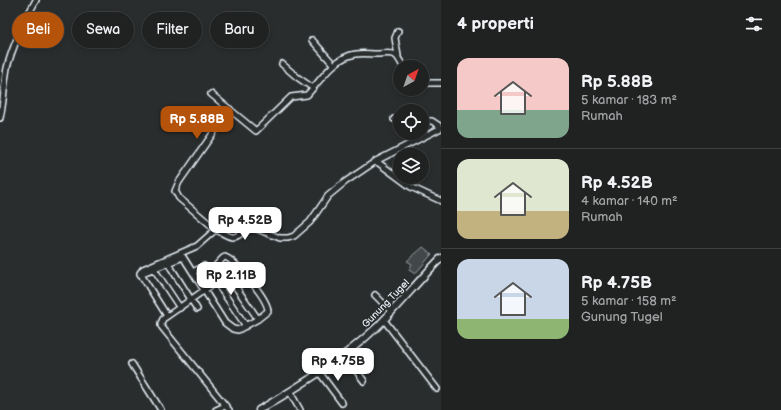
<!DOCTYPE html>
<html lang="id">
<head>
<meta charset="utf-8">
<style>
	body { margin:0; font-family:"Balsamiq Sans",sans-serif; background:#2d2f2f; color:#f1f3f6; height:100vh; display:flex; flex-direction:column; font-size:15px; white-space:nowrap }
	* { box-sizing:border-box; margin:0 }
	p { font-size:13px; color:#a2a4a5 }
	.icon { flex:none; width:22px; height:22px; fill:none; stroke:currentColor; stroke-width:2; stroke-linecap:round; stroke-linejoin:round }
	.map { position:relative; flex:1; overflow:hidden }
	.panel { display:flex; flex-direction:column; background:#202222; width:340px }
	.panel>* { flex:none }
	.top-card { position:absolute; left:12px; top:12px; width:369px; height:36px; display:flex; gap:8px }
	.needle { width:26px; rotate:40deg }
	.tools { position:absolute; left:393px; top:60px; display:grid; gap:8px }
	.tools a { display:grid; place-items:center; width:36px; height:36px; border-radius:50%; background:#202222; box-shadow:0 2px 6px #0003,0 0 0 1px #3d3f40; font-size:20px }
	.price { position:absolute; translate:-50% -34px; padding:0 9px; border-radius:8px; background:#fff; color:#222; font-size:13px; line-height:26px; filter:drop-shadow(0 1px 2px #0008) }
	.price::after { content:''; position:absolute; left:50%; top:24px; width:12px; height:9px; margin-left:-6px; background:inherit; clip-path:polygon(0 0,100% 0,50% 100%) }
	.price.selected { background:#b45309; color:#fff }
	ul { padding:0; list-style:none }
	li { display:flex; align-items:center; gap:12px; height:100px; padding:0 16px }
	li+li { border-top:1px solid #3d3f40 }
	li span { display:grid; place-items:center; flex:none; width:112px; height:80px; border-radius:12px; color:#555 }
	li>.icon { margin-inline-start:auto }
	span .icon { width:48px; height:48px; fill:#fffc; stroke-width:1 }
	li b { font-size:17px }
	h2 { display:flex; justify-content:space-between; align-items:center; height:48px; padding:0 16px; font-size:17px }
	.chip { padding:0 14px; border-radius:18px; background:#202222; box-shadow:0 2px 6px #0003,0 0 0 1px #3d3f40; font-size:14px; line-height:36px }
	.chip.selected { background:#b45309; color:#fff }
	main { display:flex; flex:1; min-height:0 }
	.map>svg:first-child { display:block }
	.green { fill:#424648; stroke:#959ca0 }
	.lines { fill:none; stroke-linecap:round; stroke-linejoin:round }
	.minor-casing { stroke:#e8f1f8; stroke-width:8 }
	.major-casing { stroke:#e8f1f8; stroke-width:9 }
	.minor { stroke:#2a2d2e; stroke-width:5 }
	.major { stroke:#2a2d2e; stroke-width:6 }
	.labels { text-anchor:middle; stroke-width:3.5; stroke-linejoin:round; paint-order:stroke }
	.street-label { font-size:10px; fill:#e8f1f8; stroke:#2a2d2e }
</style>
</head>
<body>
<main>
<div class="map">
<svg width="441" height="410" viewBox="0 0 441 410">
	<rect width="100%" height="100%" fill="#2a2d2e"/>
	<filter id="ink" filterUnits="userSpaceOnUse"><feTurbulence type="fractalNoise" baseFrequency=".025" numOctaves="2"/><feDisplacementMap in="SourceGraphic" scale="8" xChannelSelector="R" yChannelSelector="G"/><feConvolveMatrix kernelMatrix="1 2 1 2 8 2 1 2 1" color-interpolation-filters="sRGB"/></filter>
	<g filter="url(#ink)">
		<path class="green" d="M423,247L432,254L415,274L409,270L412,264L407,261C412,256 417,253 423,247Z"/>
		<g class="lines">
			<defs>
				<path id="minor" d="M398,31L395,38L398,56
					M312,40L334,65
					M282,64L297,77L313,88
					M422,83H441
					M211,94L256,131L291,97L307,95C321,80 334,57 356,54C363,53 370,54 377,54C393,53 396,51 403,67
					M0,118C4,101 4,85 7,68C13,44 24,22 36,0
					M394,119L400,120
					M422,121H432L441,127
					M376,161L411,187L441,201
					M214,229C220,231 226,236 232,237C239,238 244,229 252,227L280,238H288L294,236L310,222L328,196L345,182L376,161L441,128
					M168,263L197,309
					M219,263L258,319
					M154,269L180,308
					M193,272L204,266L216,282
					M140,274L183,257L225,323L233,329L238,330L258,319L268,311C268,299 236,261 225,257L223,258L209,273
					M375,295L392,312
					M167,316L140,273L143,269L197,246L214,231L213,227L179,198L175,191L179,182L230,109
					M384,320L437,389
					M344,354L364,381
					M132,364L161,410
					M319,372L342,403
					M290,392L300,410
					M216,410L225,406
					M229,410L161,326V323L163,319L216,282L246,326"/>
				<path id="major" d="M259,410C300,386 342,360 377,327C399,305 419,280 441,258"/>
			</defs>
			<use href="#minor" class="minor-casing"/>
			<use href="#major" class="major-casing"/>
			<use href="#minor" class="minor"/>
			<use href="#major" class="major"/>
		</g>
	</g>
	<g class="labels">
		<g class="street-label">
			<text transform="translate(385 303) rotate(-46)" y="4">Gunung Tugel</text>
		</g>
	</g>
</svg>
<div class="tools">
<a><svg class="needle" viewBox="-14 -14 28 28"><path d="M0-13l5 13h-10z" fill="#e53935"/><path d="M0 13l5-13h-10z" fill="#a2a4a5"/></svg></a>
<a><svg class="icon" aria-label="locate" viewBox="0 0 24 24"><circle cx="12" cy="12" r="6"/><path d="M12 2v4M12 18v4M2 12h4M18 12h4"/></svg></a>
<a><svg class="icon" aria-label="layers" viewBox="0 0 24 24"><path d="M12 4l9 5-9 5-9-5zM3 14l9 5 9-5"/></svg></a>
</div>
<b class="price selected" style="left:197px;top:140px">Rp 5.88B</b>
<b class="price" style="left:245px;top:241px">Rp 4.52B</b>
<b class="price" style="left:231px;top:296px">Rp 2.11B</b>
<b class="price" style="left:338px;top:382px">Rp 4.75B</b>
<div class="top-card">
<a class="chip selected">Beli</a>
<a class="chip">Sewa</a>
<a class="chip">Filter</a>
<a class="chip">Baru</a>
</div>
</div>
<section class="panel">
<h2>4 properti<svg class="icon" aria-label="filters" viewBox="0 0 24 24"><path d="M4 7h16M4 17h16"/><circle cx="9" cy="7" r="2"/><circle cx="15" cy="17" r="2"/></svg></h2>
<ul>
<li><span style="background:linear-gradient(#f6c9c9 65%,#7fa58c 0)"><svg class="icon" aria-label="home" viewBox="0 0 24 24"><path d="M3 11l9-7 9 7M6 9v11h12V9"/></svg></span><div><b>Rp 5.88B</b><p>5 kamar · 183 m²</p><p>Rumah</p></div></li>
<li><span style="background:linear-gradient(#dfe7d0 65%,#c2b280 0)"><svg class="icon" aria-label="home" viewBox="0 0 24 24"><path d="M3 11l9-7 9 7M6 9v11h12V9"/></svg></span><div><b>Rp 4.52B</b><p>4 kamar · 140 m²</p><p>Rumah</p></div></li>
<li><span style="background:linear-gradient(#c9d6e8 75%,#8fb573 0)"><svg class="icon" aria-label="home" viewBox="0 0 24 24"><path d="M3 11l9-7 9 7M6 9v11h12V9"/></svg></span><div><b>Rp 4.75B</b><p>5 kamar · 158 m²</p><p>Gunung Tugel</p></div></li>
</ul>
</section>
</main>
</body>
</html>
